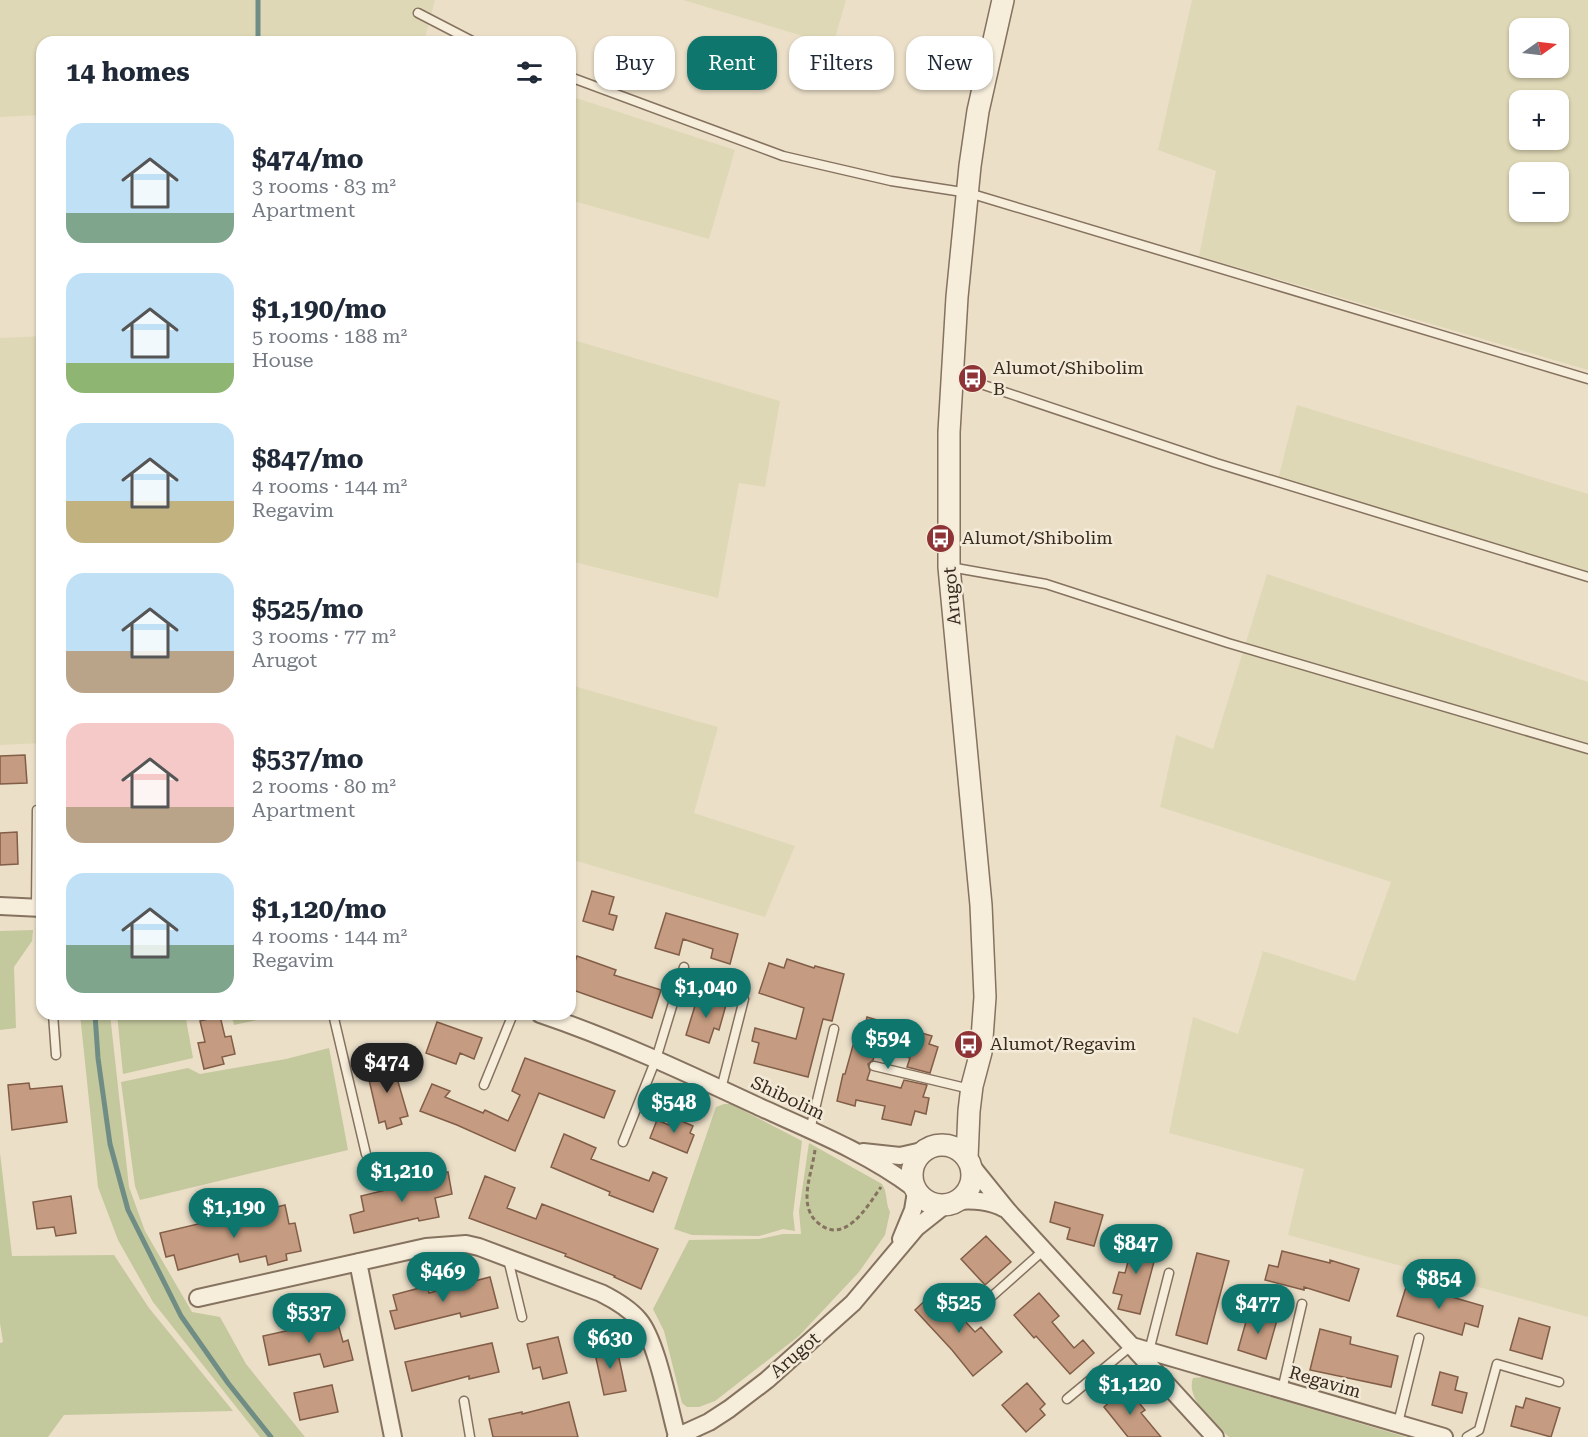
<!DOCTYPE html>
<html lang="en">
<head>
<meta charset="utf-8">
<style>
	body { margin:0; font-family:"Roboto Serif",serif; background:#f2f2f3; color:#1f2937; height:100vh; display:flex; flex-direction:column; font-size:22px; white-space:nowrap }
	* { box-sizing:border-box; margin:0 }
	p { font-size:20px; color:#747a83 }
	.icon { flex:none; width:33px; height:33px; fill:none; stroke:currentColor; stroke-width:2; stroke-linecap:round; stroke-linejoin:round }
	.map { position:relative; flex:1; overflow:hidden }
	.drawer { position:absolute; left:36px; top:36px; width:540px; height:984px; display:flex; flex-direction:column; background:#fff; border-radius:18px; box-shadow:0 2px 4px #0004 }
	.drawer>* { flex:none }
	.top-card { position:absolute; left:594px; top:36px; width:570px; height:54px; display:flex; gap:12px }
	.needle { width:39px; rotate:76deg }
	.fabs { position:absolute; left:1509px; top:18px; display:grid; gap:12px }
	.fabs a { display:grid; place-items:center; width:60px; height:60px; border-radius:12px; background:#fff; box-shadow:0 2px 4px #0004; font-size:30px }
	.price { position:absolute; translate:-50% -51px; padding:0 14px; border-radius:21px; background:#0f766e; color:#fff; font-size:20px; line-height:39px; filter:drop-shadow(0 2px 3px #0008) }
	.price::after { content:''; position:absolute; left:50%; top:36px; width:18px; height:14px; margin-left:-9px; background:inherit; clip-path:polygon(0 0,100% 0,50% 100%) }
	.price.active { background:#222; color:#fff }
	ul { padding:0; list-style:none }
	li { display:flex; align-items:center; gap:18px; height:150px; padding:0 30px }
	li span { display:grid; place-items:center; flex:none; width:168px; height:120px; border-radius:18px; color:#555 }
	li>.icon { margin-inline-start:auto }
	span .icon { width:72px; height:72px; fill:#fffc; stroke-width:1 }
	li b { font-size:26px }
	h2 { display:flex; justify-content:space-between; align-items:center; height:72px; padding:0 30px; font-size:26px }
	.tag { padding:0 21px; border-radius:18px; background:#fff; box-shadow:0 2px 4px #0004; font-size:21px; line-height:54px }
	.tag.active { background:#0f766e; color:#fff }
	.map>svg:first-child { display:block }
	.farmland { fill:#dfd8b6; fill-rule:evenodd }
	.green { fill:#c4c89d }
	.lines { fill:none; stroke-linecap:round; stroke-linejoin:round }
	.stream { stroke:#708d85; stroke-width:5 }
	.building { fill:#c59c81; stroke:#825d47; stroke-width:1.5 }
	.service-casing { stroke:#85725f; stroke-width:11 }
	.minor-casing { stroke:#85725f; stroke-width:20 }
	.tertiary-casing { stroke:#85725f; stroke-width:24 }
	.path { stroke:#85725f; stroke-width:3; stroke-dasharray:4.5 3; stroke-linecap:butt }
	.service { stroke:#f6eddb; stroke-width:8 }
	.minor { stroke:#f6eddb; stroke-width:16 }
	.tertiary { stroke:#f6eddb; stroke-width:21 }
	.labels { text-anchor:middle; stroke-width:5; stroke-linejoin:round; paint-order:stroke }
	.poi-label { font-size:18px; fill:#372b21; stroke:#f3ead7; text-anchor:start }
	.street-label { font-size:18px; fill:#372b21; stroke:#f3ead7 }
</style>
</head>
<body>
<div class="map">
<svg width="1588" height="1437" viewBox="0 0 1588 1437">
	<rect width="100%" height="100%" fill="#ebdfc8"/>
	<path class="farmland" d="M0,0H435L424,42H42V115L0,117Z
		M683,0H846L833,45Z
		M1192,0H1588V370L1199,256L1216,171L1158,150ZM1520,28H1558V68H1520ZM1520,100H1558V140H1520ZM1558,172V212H1520V172Z
		M570,96L735,150L709,239L570,200Z
		M42,336V743L0,745V338Z
		M570,339L780,401L765,487L739,483L718,598L570,561Z
		M1297,405L1588,494V581L1278,479Z
		M1267,574L1588,682V1317L1288,1235L1304,1169L1169,1133L1193,1017L1238,1034L1263,951L1355,981L1391,882L1160,807L1176,735L1213,749Z
		M570,685L718,727L694,813L795,846L765,917L570,859Z"/>
	<path class="green" d="M33,930L32,941L14,967L16,1028L0,1030V931Z
		M80,1014H110L129,1187L145,1231L192,1312L220,1317L246,1364L305,1437H260L153,1302L118,1240L98,1187Z
		M117,1014H205L186,1019L193,1058L123,1074Z
		M231,1014H284L234,1025Z
		M329,1048L348,1150L140,1200L135,1186L121,1082L188,1068L200,1074L286,1059Z
		M724,1104H731L802,1141L793,1214L795,1231L783,1229L759,1236L692,1235L674,1229L716,1107Z
		M809,1143L882,1184C888,1193 885,1202 890,1212L885,1235L859,1272L799,1336L715,1401L699,1407H687L682,1403L664,1331L653,1309L689,1240L759,1239L783,1234H801L799,1211Z
		M0,1153L12,1256L114,1255L149,1308L233,1411L64,1415L48,1437H0V1343L3,1342L0,1323Z
		M1203,1377L1406,1437H1229C1216,1423 1185,1400 1193,1378Z"/>
	<g class="lines">
		<path class="stream" d="M258,42V0
			M95,1014L98,1058L110,1144L128,1210L181,1316L228,1383L271,1437"/>
	</g>
	<path class="building" d="M25,755L27,783L0,784V756Z
		M17,832L18,864L0,865V833Z
		M592,891L614,897L609,914L617,916L613,930L583,921Z
		M666,913L738,934L730,964L711,958L713,949L683,939L679,955L655,948Z
		M577,956L616,970L614,975L661,990L652,1018L570,989V975Z
		M787,959L814,968L815,966L844,974L832,1021L823,1019L808,1077L754,1063L759,1043L752,1041L755,1028L796,1039L804,1008L759,993L769,963L784,968Z
		M698,996L726,1005L719,1030L714,1028L709,1043L686,1035Z
		M220,1016L225,1037L231,1036L235,1054L222,1057L224,1064L204,1069L198,1043L205,1042L200,1021Z
		M867,1017L932,1036L929,1044L938,1047L930,1073L907,1067L910,1058L877,1048L873,1060L868,1064L870,1071L867,1080L901,1088L904,1080L927,1085L923,1097L929,1098L926,1114L915,1111L911,1125L882,1119L885,1106L856,1100L855,1106L837,1101L843,1074H845L859,1024L865,1026Z
		M437,1022L482,1038L474,1059L460,1053L456,1064L426,1053Z
		M370,1058L394,1068L408,1116L400,1118L402,1124L387,1129L385,1121L379,1123L367,1071L373,1070Z
		M525,1058L615,1091L604,1118L539,1093L515,1151L457,1125L420,1111L432,1084L450,1091L445,1097L483,1113L485,1110L508,1121L520,1095L512,1091Z
		M29,1083L30,1089L62,1086L67,1122L12,1130L8,1085Z
		M672,1117L693,1126L690,1133L694,1135L687,1153L650,1138L657,1120L669,1125Z
		M564,1134L596,1148L591,1159L649,1181L653,1172L667,1178L653,1212L609,1195L610,1192L551,1167Z
		M448,1172L452,1194L435,1198L439,1217L419,1221L418,1218L354,1233L350,1215L364,1211L361,1196L411,1184L410,1180Z
		M485,1176L515,1188L507,1208L536,1219L542,1204L658,1249L641,1289L614,1277L615,1276L565,1256L566,1254L469,1218Z
		M71,1196L76,1233L56,1236L54,1227L37,1229L33,1202Z
		M1055,1202L1103,1215L1094,1246L1067,1239L1070,1228L1050,1222Z
		M285,1205L289,1224L295,1223L301,1251L286,1254L287,1260L268,1265L266,1256L240,1262L238,1254L178,1270L174,1255L166,1257L160,1233L248,1212L249,1214Z
		M986,1236L1011,1262L985,1285L961,1259Z
		M1135,1236L1159,1243L1140,1314L1118,1309L1122,1295L1113,1293L1119,1272L1125,1273Z
		M1282,1251L1330,1263V1260L1359,1269L1349,1301L1304,1287V1290L1265,1280L1269,1265L1278,1267Z
		M1197,1253L1229,1261L1207,1344L1176,1335Z
		M490,1277L498,1308L461,1317L460,1313L395,1329L390,1311L397,1310L393,1295L427,1286L429,1293Z
		M1407,1284L1483,1306L1478,1327L1465,1323L1462,1335L1397,1316Z
		M936,1290L975,1332L981,1327L1002,1352L973,1376L952,1350L915,1310Z
		M1039,1293L1059,1316L1052,1322L1074,1348L1083,1340L1094,1353L1070,1374L1036,1336L1034,1338L1014,1315Z
		M1249,1311L1277,1320L1266,1359L1238,1350Z
		M336,1317L343,1342L348,1340L353,1360L324,1367L320,1354L269,1365L263,1336L313,1325Z
		M1519,1318L1550,1327L1542,1359L1510,1350Z
		M1320,1329L1351,1337L1350,1344L1398,1356L1391,1387L1310,1370Z
		M558,1337L567,1373L543,1379L540,1367L533,1369L527,1344Z
		M492,1343L499,1372L469,1379V1376L412,1391L405,1362Z
		M616,1344L626,1391L604,1395L594,1349Z
		M1440,1372L1458,1377L1455,1390L1467,1393L1462,1413L1432,1405Z
		M1027,1383L1045,1404L1040,1409L1045,1415L1026,1432L1002,1405Z
		M332,1385L338,1412L300,1420L294,1393Z
		M1126,1387L1145,1410L1141,1413L1161,1437H1128L1104,1407Z
		M1526,1398L1560,1408L1551,1437L1511,1426L1516,1406L1523,1408Z
		M569,1402L578,1437H493L489,1419L522,1412V1414Z"/>
	<g class="lines">
		<defs>
			<path id="service" d="M418,13L474,42
				M570,77L783,156L891,181L969,193L1588,379
				M954,375L1216,463L1588,577
				M950,567L1046,584L1228,643L1588,749
				M36,907L37,810
				M53,1014L56,1055
				M333,1014L366,1154
				M874,1066L970,1089
				M484,1085L513,1014
				M721,1089L744,999
				M810,1130L834,1029
				M623,1142L656,1059L684,967
				M508,1259L522,1317
				M981,1306L1044,1250
				M1149,1351L1169,1273
				M1282,1390L1302,1304
				M1067,1399L1131,1346
				M464,1401L470,1437
				M1398,1423L1419,1338
				M1467,1437L1479,1430L1497,1364L1559,1382"/>
			<path id="minor" d="M0,906L42,908
				M540,1014C617,1040 691,1075 764,1109C815,1132 869,1154 914,1188
				M863,1152L900,1156L922,1151
				M970,1164L1008,1211L1215,1437
				M956,1201C973,1200 990,1200 1005,1209
				M901,1239L913,1210L916,1192
				M358,1262L393,1437
				M198,1298L426,1247L466,1244L479,1247L601,1293C615,1300 629,1308 639,1320C657,1341 669,1408 677,1436
				M1132,1346L1444,1437
				M676,1437L709,1422L729,1409L767,1380L853,1303L916,1228L945,1205"/>
			<path id="tertiary" d="M912 1175a30 30 0 1 1 60 0a30 30 0 1 1-60 0Z
				M967,1158L969,1111L972,1086L981,1052L985,997L981,905L949,567V432L957,297L970,166L978,111L1003,0"/>
		</defs>
		<use href="#service" class="service-casing"/>
		<use href="#minor" class="minor-casing"/>
		<use href="#tertiary" class="tertiary-casing"/>
		<path class="path" d="M815,1150C813,1165 807,1182 807,1197C807,1207 810,1216 817,1222C844,1247 867,1207 881,1187"/>
		<use href="#service" class="service"/>
		<use href="#minor" class="minor"/>
		<use href="#tertiary" class="tertiary"/>
	</g>
	<defs>
		<symbol id="bus-disc" viewBox="-11 -11 22 22"><circle r="9.5" fill="#8e3437" stroke="#f3ead7"/><path d="M-5-6H5V4H4V6H2V4H-2V6H-4V4H-5ZM-3.5-4V0h7V-4ZM-3.5 1.2v1.5H-2V1.2ZM2 1.2v1.5H3.5V1.2Z" fill="#fff"/></symbol>
	</defs>
	<g fill-rule="evenodd">
		<use href="#bus-disc" x="956" y="362" width="33" height="33"/>
		<use href="#bus-disc" x="924" y="522" width="33" height="33"/>
		<use href="#bus-disc" x="952" y="1028" width="33" height="33"/>
	</g>
	<g class="labels">
		<g class="poi-label">
			<text x="993" y="374">Alumot/Shibolim<tspan x="993" dy="21">B</tspan></text>
			<text x="962" y="544">Alumot/Shibolim</text>
			<text x="990" y="1050">Alumot/Regavim</text>
		</g>
		<g class="street-label">
			<text transform="translate(952 596) rotate(-95)" y="6">Arugot</text>
			<text transform="translate(788 1098) rotate(25)" y="6">Shibolim</text>
			<text transform="translate(795 1355) rotate(-41)" y="6">Arugot</text>
			<text transform="translate(1325 1382) rotate(16)" y="6">Regavim</text>
		</g>
	</g>
</svg>
<div class="fabs">
<a><svg class="needle" viewBox="-14 -14 28 28"><path d="M0-13l5 13h-10z" fill="#e53935"/><path d="M0 13l5-13h-10z" fill="#747a83"/></svg></a>
<a>+</a>
<a>−</a>
</div>
<b class="price" style="left:706px;top:1019px">$1,040</b>
<b class="price" style="left:888px;top:1070px">$594</b>
<b class="price active" style="left:387px;top:1094px">$474</b>
<b class="price" style="left:674px;top:1134px">$548</b>
<b class="price" style="left:402px;top:1203px">$1,210</b>
<b class="price" style="left:234px;top:1239px">$1,190</b>
<b class="price" style="left:1136px;top:1275px">$847</b>
<b class="price" style="left:443px;top:1303px">$469</b>
<b class="price" style="left:1439px;top:1310px">$854</b>
<b class="price" style="left:959px;top:1334px">$525</b>
<b class="price" style="left:1258px;top:1335px">$477</b>
<b class="price" style="left:309px;top:1344px">$537</b>
<b class="price" style="left:610px;top:1370px">$630</b>
<b class="price" style="left:1130px;top:1416px">$1,120</b>
<div class="top-card">
<a class="tag">Buy</a>
<a class="tag active">Rent</a>
<a class="tag">Filters</a>
<a class="tag">New</a>
</div>
<section class="drawer">
<h2>14 homes<svg class="icon" aria-label="filters" viewBox="0 0 24 24"><path d="M4 7h16M4 17h16"/><circle cx="9" cy="7" r="2"/><circle cx="15" cy="17" r="2"/></svg></h2>
<ul>
<li><span style="background:linear-gradient(#bfe0f5 75%,#7fa58c 0)"><svg class="icon" aria-label="home" viewBox="0 0 24 24"><path d="M3 11l9-7 9 7M6 9v11h12V9"/></svg></span><div><b>$474/mo</b><p>3 rooms · 83 m²</p><p>Apartment</p></div></li>
<li><span style="background:linear-gradient(#bfe0f5 75%,#8fb573 0)"><svg class="icon" aria-label="home" viewBox="0 0 24 24"><path d="M3 11l9-7 9 7M6 9v11h12V9"/></svg></span><div><b>$1,190/mo</b><p>5 rooms · 188 m²</p><p>House</p></div></li>
<li><span style="background:linear-gradient(#bfe0f5 65%,#c2b280 0)"><svg class="icon" aria-label="home" viewBox="0 0 24 24"><path d="M3 11l9-7 9 7M6 9v11h12V9"/></svg></span><div><b>$847/mo</b><p>4 rooms · 144 m²</p><p>Regavim</p></div></li>
<li><span style="background:linear-gradient(#bfe0f5 65%,#b9a48a 0)"><svg class="icon" aria-label="home" viewBox="0 0 24 24"><path d="M3 11l9-7 9 7M6 9v11h12V9"/></svg></span><div><b>$525/mo</b><p>3 rooms · 77 m²</p><p>Arugot</p></div></li>
<li><span style="background:linear-gradient(#f6c9c9 70%,#b9a48a 0)"><svg class="icon" aria-label="home" viewBox="0 0 24 24"><path d="M3 11l9-7 9 7M6 9v11h12V9"/></svg></span><div><b>$537/mo</b><p>2 rooms · 80 m²</p><p>Apartment</p></div></li>
<li><span style="background:linear-gradient(#bfe0f5 60%,#7fa58c 0)"><svg class="icon" aria-label="home" viewBox="0 0 24 24"><path d="M3 11l9-7 9 7M6 9v11h12V9"/></svg></span><div><b>$1,120/mo</b><p>4 rooms · 144 m²</p><p>Regavim</p></div></li>
</ul>
</section>
</div>
</body>
</html>
